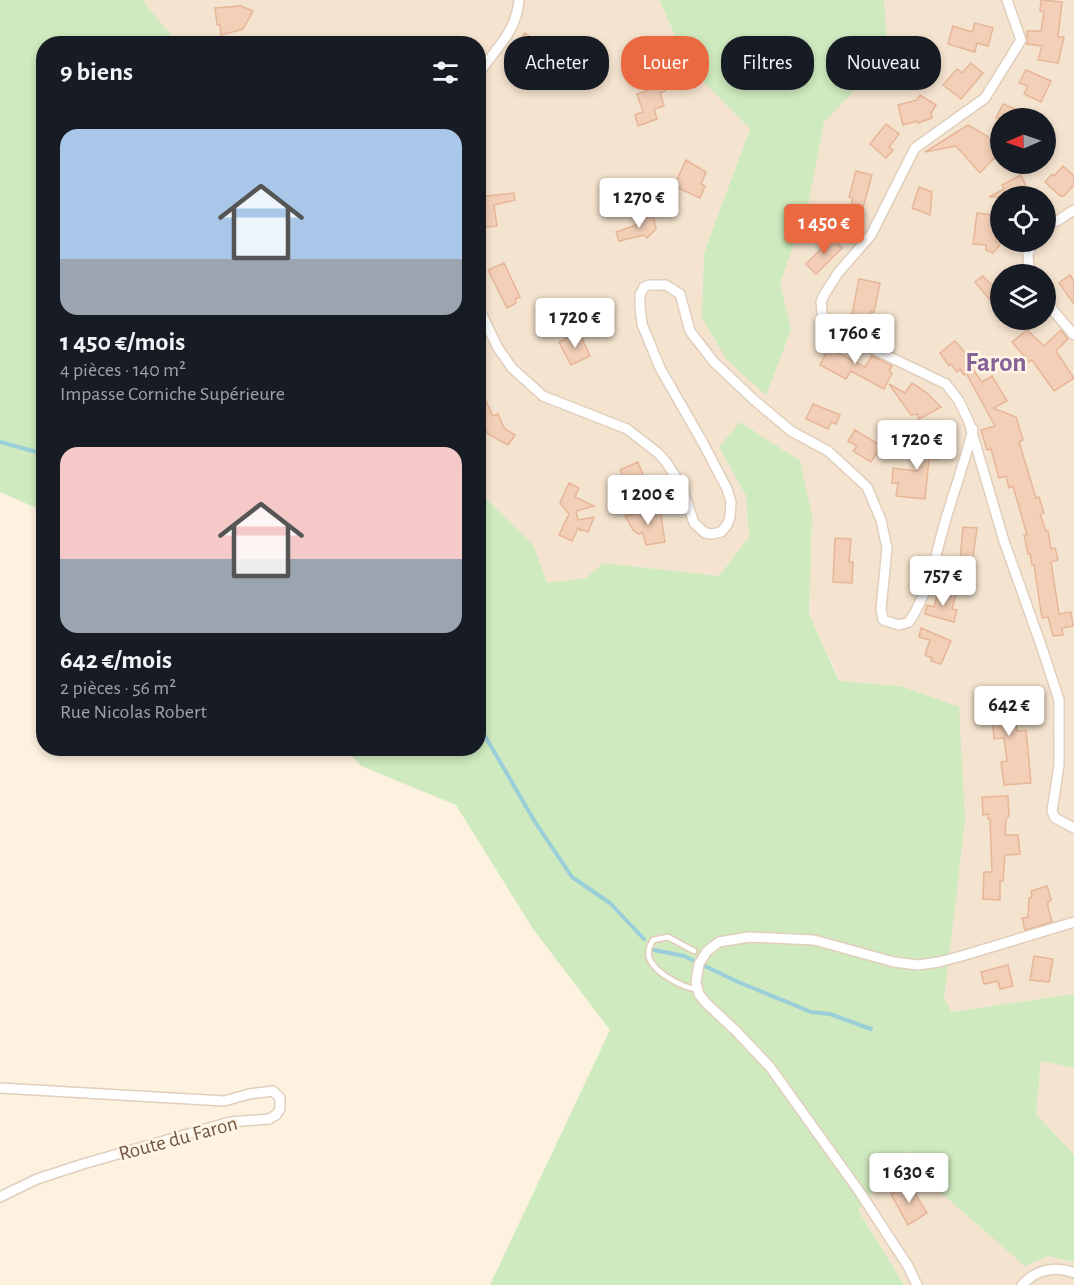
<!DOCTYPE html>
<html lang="fr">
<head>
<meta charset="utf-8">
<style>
	body { margin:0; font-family:"Alegreya Sans",sans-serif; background:#20242c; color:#f1f3f6; height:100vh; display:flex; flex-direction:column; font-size:22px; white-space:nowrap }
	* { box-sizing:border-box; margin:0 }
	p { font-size:20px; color:#9ea1a6 }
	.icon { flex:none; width:33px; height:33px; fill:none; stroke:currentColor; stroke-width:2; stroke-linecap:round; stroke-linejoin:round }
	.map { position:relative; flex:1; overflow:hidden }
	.sheet { position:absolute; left:36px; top:36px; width:450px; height:720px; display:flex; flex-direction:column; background:#171b24; border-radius:24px; box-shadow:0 3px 9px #0003 }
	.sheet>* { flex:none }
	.banner { position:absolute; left:504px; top:36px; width:480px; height:54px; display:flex; gap:12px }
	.needle { width:39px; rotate:268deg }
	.fabs { position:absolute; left:990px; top:108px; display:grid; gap:12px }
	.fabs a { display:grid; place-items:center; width:66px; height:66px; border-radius:50%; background:#171b24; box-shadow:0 3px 9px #0003; font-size:30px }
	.price { position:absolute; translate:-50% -51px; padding:0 14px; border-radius:6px; background:#fff; color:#222; font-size:20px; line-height:39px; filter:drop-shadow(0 2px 3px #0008) }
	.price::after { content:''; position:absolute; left:50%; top:36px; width:18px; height:14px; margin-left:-9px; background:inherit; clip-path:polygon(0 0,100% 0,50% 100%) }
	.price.on { background:#ea6941; color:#fff }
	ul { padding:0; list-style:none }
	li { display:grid; align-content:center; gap:12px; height:318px; padding:0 24px }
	li span { display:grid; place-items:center; height:186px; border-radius:18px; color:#555 }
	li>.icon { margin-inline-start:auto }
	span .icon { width:108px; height:108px; fill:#fffc; stroke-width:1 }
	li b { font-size:26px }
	h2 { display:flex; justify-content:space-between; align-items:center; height:72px; padding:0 24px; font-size:26px }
	.tag { padding:0 21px; border-radius:24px; background:#171b24; box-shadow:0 3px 9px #0003; font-size:21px; line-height:54px }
	.tag.on { background:#ea6941; color:#fff }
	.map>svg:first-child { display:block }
	.residential { fill:#f4e3ce; fill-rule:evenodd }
	.green { fill:#cfeabe }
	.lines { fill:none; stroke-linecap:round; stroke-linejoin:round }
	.stream { stroke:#9aced8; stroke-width:4 }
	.building { fill:#f3cfb7; stroke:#e6b697; stroke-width:1.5 }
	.service-casing { stroke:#e1cebc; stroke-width:8 }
	.minor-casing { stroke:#e1cebc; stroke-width:12 }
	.service { stroke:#fff; stroke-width:4.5 }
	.minor { stroke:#fff; stroke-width:9 }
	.labels { text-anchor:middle; stroke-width:5; stroke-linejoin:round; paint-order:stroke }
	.street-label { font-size:21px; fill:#735747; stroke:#fff6e6 }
	.district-label { font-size:27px; font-weight:bold; fill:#866297; stroke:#fff6e6 }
</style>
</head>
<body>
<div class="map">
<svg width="1074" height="1285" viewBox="0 0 1074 1285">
	<rect width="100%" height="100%" fill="#fdf2e0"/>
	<path class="residential" d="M142,0H659L690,68L750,129L704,253L791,330L780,283L808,206L824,122L887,56L884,0H1074V994L952,1012L943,999L965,821L901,686L840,681L809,614L812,516L719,447L746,496L749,537L719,576L603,563L586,578L547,584L533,544L479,492L478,44L178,43ZM1000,118H1046V164H1000ZM1000,196H1046V242H1000ZM1000,274H1046V320H1000Z
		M1041,1061L1074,1068V1155L1036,1114Z
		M907,1150L924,1181L1048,1256L1074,1262V1285H904L858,1210Z"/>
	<path class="green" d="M0,0H142L178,43L44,44L43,511L0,492Z
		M659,0H884L888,56L824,122L808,206L780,283L791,330L766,395L727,360L702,318L704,253L750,129L690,68Z
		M740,422L800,461L812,516L809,614L839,681L901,686L959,707L965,821L944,999L952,1012L1074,994V1068L1041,1061L1036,1114L1074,1155V1262L1048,1256L1025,1266L938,1190L924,1181L907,1150L858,1210L904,1285H490L610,1030L533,929L456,805L361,766L345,749L478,748L479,492L533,544L547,583L586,578L603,563L719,576L749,537L746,496L719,447Z"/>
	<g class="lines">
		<path class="stream" d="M0,442L44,454
			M478,724L535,822L572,877L610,903L644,939
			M654,950L684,956L736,981L811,1012L830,1014L871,1029"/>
	</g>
	<path class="building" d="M1041,0L1062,2L1058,37H1064L1058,63L1038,60L1042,46L1027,44V31H1041L1044,12L1040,11Z
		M241,6L253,11L243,29L221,35L220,25H217L215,8Z
		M975,23L993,28L988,46L977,43L975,52L948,44L953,26L972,32Z
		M525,33L540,44L534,52L537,55L525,70L522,67L517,74L504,63Z
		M971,63L983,73L961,99L943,85L957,69L962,73Z
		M1026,70L1051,81L1041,102L1024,94L1028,86L1019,83Z
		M661,79L665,91L660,93L664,106L654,109L657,119L638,126L635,115L643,112L637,94L649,90L647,84Z
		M920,95L936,105L931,113L932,118L918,123L917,121L903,125L898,105L917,100Z
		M1003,104L1037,118H996Z
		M886,124L899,134L889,147L893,150L886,158L870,144Z
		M968,125L987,136L1000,152L980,173L956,146L925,152Z
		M686,160L706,172L701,184L705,186L700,198L674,186Z
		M1063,166L1074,176V185L1064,196H1060L1045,182L1052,174L1054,176Z
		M856,171L872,175L862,211L850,208L853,198L849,197Z
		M1021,175L1026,186L1023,188L1027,196L989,197L1004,189L1002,185Z
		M919,187L932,192L930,215L912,208Z
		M514,193L515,200L494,205L497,226L478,228V197Z
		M652,211L656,229L647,238L644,235L619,241L616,232L639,224Z
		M977,213L998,216L996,242H1002L993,253L986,250V245L973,244Z
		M828,236L839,241L838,244L842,248L816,274L806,264L820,250Z
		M504,263L520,297L515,299L516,303L507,308L488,270Z
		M1070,275L1074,281V304L1059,283Z
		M983,276L995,289L1000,284V312L975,282Z
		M859,279L880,283L874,312L871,311L869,319L852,314Z
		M1027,330L1044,346L1061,330L1068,339L1056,351L1074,378L1054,391L1032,360L1029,362L1012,342Z
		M579,332L590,356L571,365L559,342Z
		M828,333L837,338L832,350L865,367L872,356L892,366L889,371L892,373L884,389L851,371L846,379L820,365L828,349L821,345Z
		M955,341L971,360L968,363L982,382L992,376L1007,401L993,408L1016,417L1017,420L1023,440L1019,442L1036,498L1039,497L1044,513L1040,514L1046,531H1048L1051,549L1055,548L1058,560L1051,562L1059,614L1071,612L1073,626L1062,628L1063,635L1053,636L1048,617L1042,618L1034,565H1032L1030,554H1028L1024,535H1027L1013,486L1009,488L1006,476L999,478L991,449L987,450L981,430L995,426L966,373L964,375L960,369L957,372L951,364L949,366L940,353Z
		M912,383L926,392L941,407L919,419L917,414L911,415L889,384L905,393Z
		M486,401L493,416L498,414L504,428L515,435L508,445L488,434L484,427L478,429V405Z
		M813,404L840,415L836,424L831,422L828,429L806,419Z
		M855,430L881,446L871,462L853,451L857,446L848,441Z
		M919,437L940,438L939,459H929L925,499L896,496L898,483H892L893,468L917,471Z
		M638,462L648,489L630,495L620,470Z
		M569,483L579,488L575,497L594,506L576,511L578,520L594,517L588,532L580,529L581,531L578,528L572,541L559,535L569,514L560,503Z
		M660,508L665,542L646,545L643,533L638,534L633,530L625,516Z
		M963,527L977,528L971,572L959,571Z
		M835,538L851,539L849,562H853L852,583L833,582Z
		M938,591L956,595L952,609L957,610L954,622L925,614L927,605L934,607Z
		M921,628L951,641L941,664L931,661L932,658L925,655L930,640L919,637Z
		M1010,688L1014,703L1017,731L1026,730L1031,783L1004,785L1001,762L1007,761L1004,738L994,739L992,713L986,715L980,696Z
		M1008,796L1009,816L1006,819L1005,835H1018L1020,854L1005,855L1003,881H1000V900L983,899L984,872H992L990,819H988V814L983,815L982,797Z
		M1047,886L1051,900L1048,902V907L1052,922L1025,930L1022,918L1028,917L1029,898L1032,897L1031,891Z
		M1034,956L1053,959L1049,982L1030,980Z
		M1008,965L1013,986L1000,989L998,981L984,984L981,972Z
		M909,1184L927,1213L908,1225L891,1194Z"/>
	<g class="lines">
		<defs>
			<path id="service" d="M694,951L668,937L653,940C652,943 649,946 649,949C644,968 681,988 697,989"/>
			<path id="minor" d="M1007,0L1021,40L985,98L915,148L871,235L838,273L824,295L821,302L822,313L829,325L844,335L946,384L959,401L969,422L1004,541L1042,648L1059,700V765L1052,811L1055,818L1074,828
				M478,75C495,48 516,34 519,0
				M1046,225L1057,221L1074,210
				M1029,274L1028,254L1033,242
				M1046,302L1074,335
				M478,307L498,348L512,368L543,396L627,429L658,453L666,462L681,485L694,523L705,533L712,534L721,532L727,525L730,517L731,502L727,489L703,443L660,368L642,324L640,307V295L644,287L649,285H666L680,294L690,331L713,361L753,399L791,431L828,451L867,487L881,520L887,548L881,609L883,620L899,625L909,622C929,592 935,557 945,522C954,491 965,461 973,429
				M0,1088L224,1101L249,1094L273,1091L280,1098V1109L276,1115L269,1119L230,1122L83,1164L37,1179L0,1197
				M917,1285L908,1266L859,1191L770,1067L736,1031L706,1003L699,994L696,982L699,964L707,951L719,942L749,937L814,940L894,962L918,965L939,962L965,955L1074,922
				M1022,1285C1035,1270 1056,1265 1074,1273"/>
		</defs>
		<use href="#service" class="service-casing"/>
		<use href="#minor" class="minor-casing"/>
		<use href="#service" class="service"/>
		<use href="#minor" class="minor"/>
	</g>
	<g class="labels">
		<g class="street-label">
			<text transform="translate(178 1138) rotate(-15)" y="7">Route du Faron</text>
		</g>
		<g class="district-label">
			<text x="996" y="371">Faron</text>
		</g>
	</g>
</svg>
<div class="fabs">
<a><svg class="needle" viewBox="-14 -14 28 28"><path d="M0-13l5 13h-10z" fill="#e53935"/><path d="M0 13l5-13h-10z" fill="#9ea1a6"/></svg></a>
<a><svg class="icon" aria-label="locate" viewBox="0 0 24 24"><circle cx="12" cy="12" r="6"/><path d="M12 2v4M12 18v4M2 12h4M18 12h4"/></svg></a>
<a><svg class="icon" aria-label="layers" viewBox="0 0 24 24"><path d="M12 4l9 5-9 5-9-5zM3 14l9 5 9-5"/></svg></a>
</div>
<b class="price" style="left:639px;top:229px">1 270 €</b>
<b class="price on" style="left:824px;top:255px">1 450 €</b>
<b class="price" style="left:575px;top:349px">1 720 €</b>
<b class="price" style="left:855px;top:365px">1 760 €</b>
<b class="price" style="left:917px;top:471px">1 720 €</b>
<b class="price" style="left:648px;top:526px">1 200 €</b>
<b class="price" style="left:943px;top:607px">757 €</b>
<b class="price" style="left:1009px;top:737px">642 €</b>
<b class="price" style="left:909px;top:1204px">1 630 €</b>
<div class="banner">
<a class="tag">Acheter</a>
<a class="tag on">Louer</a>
<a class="tag">Filtres</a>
<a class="tag">Nouveau</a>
</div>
<section class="sheet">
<h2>9 biens<svg class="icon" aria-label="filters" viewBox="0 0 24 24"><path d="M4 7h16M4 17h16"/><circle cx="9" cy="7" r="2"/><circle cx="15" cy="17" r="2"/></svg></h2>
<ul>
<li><span style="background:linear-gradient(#a9c7e8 70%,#9aa5b1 0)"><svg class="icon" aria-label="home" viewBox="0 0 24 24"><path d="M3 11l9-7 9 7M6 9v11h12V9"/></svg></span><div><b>1 450 €/mois</b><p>4 pièces · 140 m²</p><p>Impasse Corniche Supérieure</p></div></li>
<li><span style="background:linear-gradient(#f6c9c9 60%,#9aa5b1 0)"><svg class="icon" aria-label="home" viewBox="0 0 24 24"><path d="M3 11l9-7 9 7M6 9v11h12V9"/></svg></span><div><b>642 €/mois</b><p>2 pièces · 56 m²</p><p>Rue Nicolas Robert</p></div></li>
</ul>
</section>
</div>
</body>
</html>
